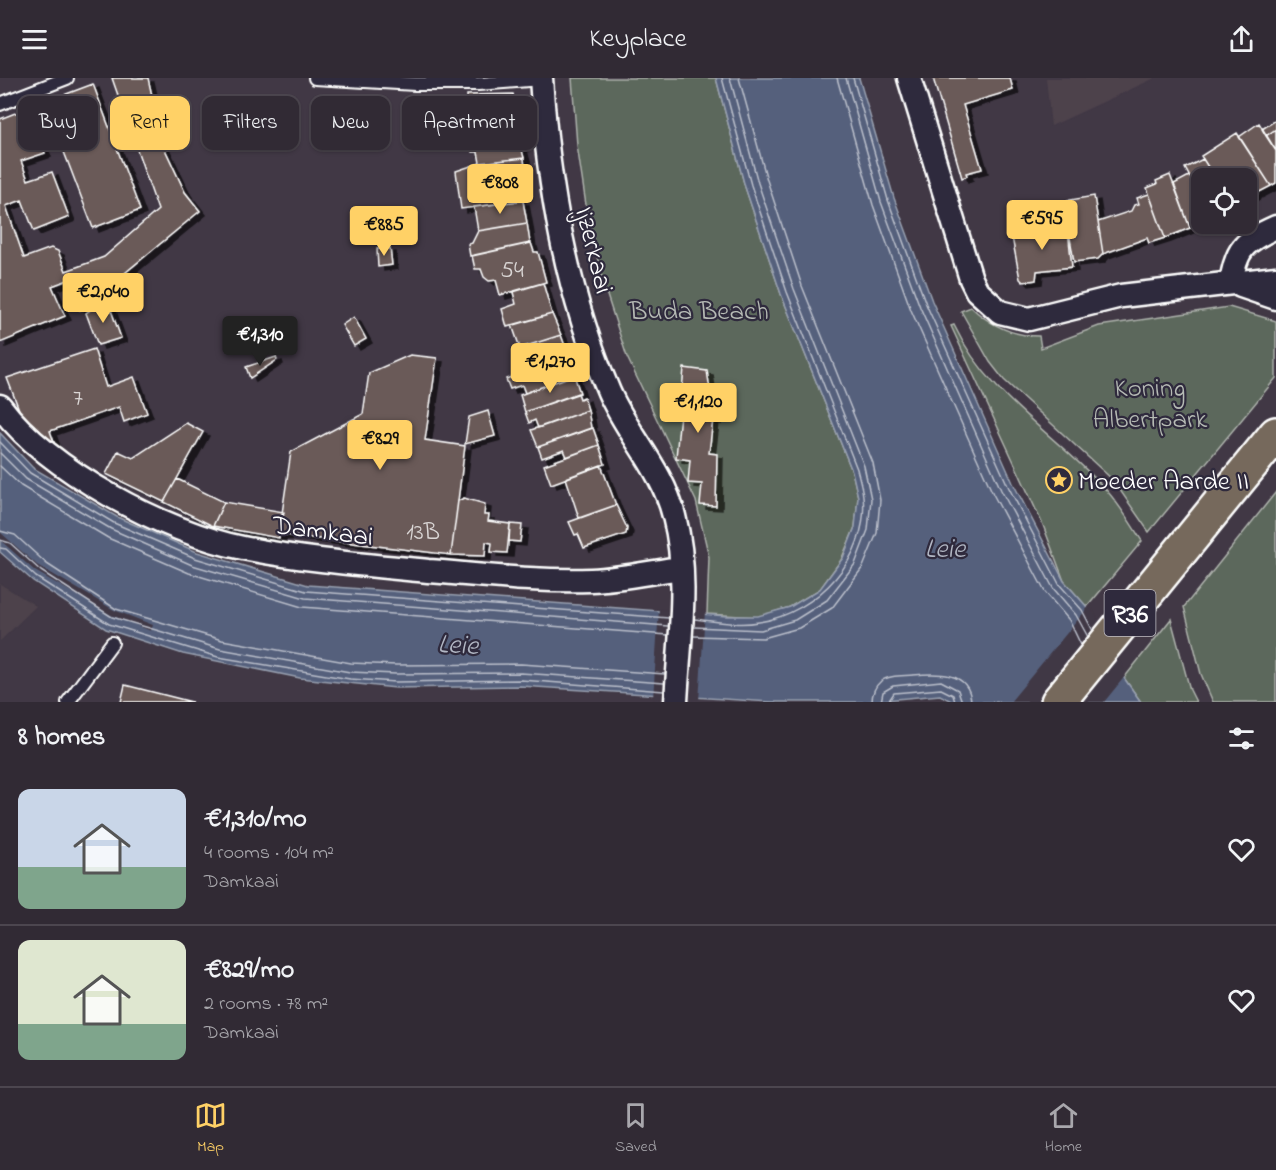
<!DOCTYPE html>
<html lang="en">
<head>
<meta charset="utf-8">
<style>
	body { margin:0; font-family:"Indie Flower",sans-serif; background:#39323c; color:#f1f3f6; height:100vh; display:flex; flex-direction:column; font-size:22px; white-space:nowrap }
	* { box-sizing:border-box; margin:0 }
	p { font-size:20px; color:#a8a7ac }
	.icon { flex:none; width:33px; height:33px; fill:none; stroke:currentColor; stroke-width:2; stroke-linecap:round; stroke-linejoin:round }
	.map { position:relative; height:624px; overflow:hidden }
	.drawer { display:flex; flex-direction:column; background:#312a34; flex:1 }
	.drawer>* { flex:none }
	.banner { position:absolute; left:18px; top:18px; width:600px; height:54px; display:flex; gap:12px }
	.buttons { position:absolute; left:1191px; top:90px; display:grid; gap:12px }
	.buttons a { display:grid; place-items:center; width:66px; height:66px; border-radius:12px; background:#312a34; box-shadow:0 2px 4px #0004,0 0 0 2px #4c464f; font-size:30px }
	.price { position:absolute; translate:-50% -51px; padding:0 14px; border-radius:6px; background:#ffd166; color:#111; font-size:20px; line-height:39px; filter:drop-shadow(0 2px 3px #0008) }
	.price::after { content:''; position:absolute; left:50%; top:36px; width:18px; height:14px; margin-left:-9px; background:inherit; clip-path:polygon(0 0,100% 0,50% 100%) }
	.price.on { background:#222; color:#fff }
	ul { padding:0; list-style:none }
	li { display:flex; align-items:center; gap:18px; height:150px; padding:0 18px }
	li+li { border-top:2px solid #4c464f }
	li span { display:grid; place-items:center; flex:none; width:168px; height:120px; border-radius:12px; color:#555 }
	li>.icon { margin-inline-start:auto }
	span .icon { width:72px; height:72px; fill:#fffc; stroke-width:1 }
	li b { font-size:26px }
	h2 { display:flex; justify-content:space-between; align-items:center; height:72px; padding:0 18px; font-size:26px }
	.tag { padding:0 21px; border-radius:12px; background:#312a34; box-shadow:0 2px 4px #0004,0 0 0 2px #4c464f; font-size:21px; line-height:54px }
	.tag.on { background:#ffd166; color:#111 }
	header { display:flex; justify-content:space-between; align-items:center; height:78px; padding:0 18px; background:#312a34; font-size:27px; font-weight:600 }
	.tabs { display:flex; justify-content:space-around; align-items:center; height:84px; border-top:2px solid #4c464f; background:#312a34; font-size:16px; color:#a8a7ac }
	.tabs a { display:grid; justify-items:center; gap:3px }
	.tabs .on { color:#ffd166 }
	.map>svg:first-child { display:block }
	.built { fill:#4d424b }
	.green { fill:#5c675b; stroke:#aeb3ad; stroke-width:1.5 }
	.water { fill:#54607c; stroke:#98a0b0; stroke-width:1.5 }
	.pier { fill:#413845 }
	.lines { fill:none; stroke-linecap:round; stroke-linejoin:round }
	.shore { stroke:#bbbfcb; stroke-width:1.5 }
	.building { fill:#6a5a58; stroke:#fff; stroke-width:1.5; filter:url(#shadow) }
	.lane-casing { stroke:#fff; stroke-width:16 }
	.street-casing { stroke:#fff; stroke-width:27 }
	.primary-casing { stroke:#fff; stroke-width:38 }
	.lane { stroke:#2f2a3d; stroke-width:12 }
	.street { stroke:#2f2a3d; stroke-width:22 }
	.primary { stroke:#76695c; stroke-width:33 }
	.labels { text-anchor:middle; stroke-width:4.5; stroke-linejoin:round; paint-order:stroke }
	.number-label { font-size:24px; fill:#dad6d5 }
	.shield { fill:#2f2a3d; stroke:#c1bfc5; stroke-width:1.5 }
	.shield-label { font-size:26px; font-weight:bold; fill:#fff }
	.street-label { font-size:27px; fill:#fff; stroke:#2f2a3d }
	.park-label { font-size:27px; fill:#b6bbb5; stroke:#2f2a3d }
	.poi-label { font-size:27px; fill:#fff; stroke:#2f2a3d; text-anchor:start }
	.water-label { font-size:28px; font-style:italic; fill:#b2b7c4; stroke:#2f2a3d }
</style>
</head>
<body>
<header><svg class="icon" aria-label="menu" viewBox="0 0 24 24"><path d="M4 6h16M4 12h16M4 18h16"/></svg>Keyplace<svg class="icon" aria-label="share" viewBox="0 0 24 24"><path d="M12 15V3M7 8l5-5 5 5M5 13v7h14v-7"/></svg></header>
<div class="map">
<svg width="1276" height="624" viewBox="0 0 1276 624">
	<defs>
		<filter id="shadow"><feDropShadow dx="6" dy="4" stdDeviation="0" flood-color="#0009"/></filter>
	</defs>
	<rect width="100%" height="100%" fill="#413845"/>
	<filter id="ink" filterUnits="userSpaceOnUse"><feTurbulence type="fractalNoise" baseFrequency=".0167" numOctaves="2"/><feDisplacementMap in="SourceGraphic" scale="12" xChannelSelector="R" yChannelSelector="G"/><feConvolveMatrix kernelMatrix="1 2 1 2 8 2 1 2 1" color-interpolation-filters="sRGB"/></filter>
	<g filter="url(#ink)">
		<path class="built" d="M1046,0H1155L1051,48Z
			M0,506L36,528L0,563Z"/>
		<path class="green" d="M572,0H716L745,109L781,216L852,393L858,419L855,449L841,482L820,511L790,529L758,539L707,536L709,479L696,423L627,279L604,208L588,140L577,67Z
			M971,229C991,248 1012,258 1039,258L1041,270L1099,248L1229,229L1276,243V300L1149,454L1113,402L1004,302L990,284L961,233Z
			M954,247C988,319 1057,357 1108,414C1121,429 1131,446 1142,463L1087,529L1064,503L1043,447L951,248Z
			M1276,414V624H1213L1201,596L1184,529Z
			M1171,541L1190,612L1196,624H1141L1124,600Z"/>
		<path class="water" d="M716,0H859L894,120L932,223L1013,405L1064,503L1087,529L1124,600L1141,624H953L940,617L863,624H772L520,608L396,610L300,600L183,576L106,551L33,503L0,474V355L33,390L117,439L197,474L308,507L727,538H758L790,529L820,511L843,480L855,449L858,419L852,393L781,216L745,109Z"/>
		<path class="pier" d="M0,454L37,487L114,532L153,547L151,553L111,537L35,493L0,462Z
			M1090,527L1126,597L1104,624H1010Z
			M659,531L705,533L699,623L653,621Z"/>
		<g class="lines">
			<path class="shore" d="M837,0L873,127L911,232L993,416L1045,514L1069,542L1081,567
				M846,0L881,124L920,229L1001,412L1053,510L1076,537L1088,559
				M853,0L888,122L926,226L1008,408L1059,506L1082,532L1093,553
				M0,364L30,395L114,445L195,480L306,513L669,540
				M0,375L26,401L111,451L192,487L305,520L668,548
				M0,388L21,408L108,460L189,495L302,529L668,557
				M0,453L15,457L47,486L116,531L222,562L351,585L396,587L521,586L665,596
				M0,462L10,465L41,493L112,539L220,571L350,594L396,596L521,595L664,605
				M0,470L6,471L36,499L109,546L218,579L350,601L396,604L521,602L664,613
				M694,541C715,543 738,548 759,544C817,535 870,479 863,418C862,409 859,399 857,391L787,214L751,107L722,0
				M694,549L761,552L795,542L827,522L855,486L868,452L871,421L864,388L794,211L758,105L730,0
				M693,558L763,560L799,550L832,530L863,489L877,455L880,422L873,385L802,208L767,102L739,0
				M872,624C872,616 874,609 881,603C889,597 902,598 913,597C935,595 970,592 971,624
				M881,624L883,614L893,608L941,603L958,612L962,624
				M888,624L894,615L941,611L953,617L955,624"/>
		</g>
		<path class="building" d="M112,0H148L163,67L185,114L200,133L80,232L68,202L52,208L65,238L0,265V41L28,30L45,75L21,83L28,102L52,94L69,139L34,153L22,122L6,128L24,180L51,170L58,173L66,193L104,179L158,132Z
			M933,0H1010L1013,12L963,27L982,91L966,95L967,98L962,100Z
			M93,6L140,132L93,150L45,24Z
			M513,16L516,30L513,40H467V17Z
			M327,20H347L348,42L334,43Z
			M510,40L511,53L515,52L518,57L524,80L480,85L478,74H472L469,45H447V41Z
			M1276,42V51L1266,58L1262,51Z
			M1259,45L1276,73V105L1271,108L1239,59Z
			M1276,51V73L1266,58Z
			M1237,55L1271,108L1246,121V100H1215L1201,78Z
			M524,80L525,92L522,95V110H518L519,123L461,131L456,93L480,85Z
			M1203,81L1215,100H1202V122L1185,90Z
			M1170,97L1190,150L1165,160L1147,110L1157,106L1156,103Z
			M1189,98L1202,122V146H1206L1190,150L1174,106Z
			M1149,116L1165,160L1149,165L1147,160L1103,176L1098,144L1131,133L1134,127L1139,126L1137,120Z
			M1094,118L1103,176L1098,181L1074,184L1064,123Z
			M519,123H523L527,145L478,153L474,129Z
			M1067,144L1072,189L1037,193L1036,202L1023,204L1020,201L1012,159L1031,155L1029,151Z
			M527,145L530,165L470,178L468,166L472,165L478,153Z
			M1028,146L1031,155L1012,159L1011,149Z
			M531,165L534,174H538L546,204L500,217L496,202L489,203L484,199L481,191H475L472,178Z
			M390,170L392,187L378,189L377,171Z
			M543,205L552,236L507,249L502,231L516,226L513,214Z
			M107,221L121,260L98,267L86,235Z
			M552,236L561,257L520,270L512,247Z
			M354,239L366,261L354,268L342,247Z
			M561,257L569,279L528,293L520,270Z
			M94,271L106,309L134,299L147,335L124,344L119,329L50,353L55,367L20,334L7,300Z
			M410,277L437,280L425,362L465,368L451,477L279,456L291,374L363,336L369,295Z
			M276,279L277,282L250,300L246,289Z
			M567,279L574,297L525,315L522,307L510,311L506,301Z
			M684,290L707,293L715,342L713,341L709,375L717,376L716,428L700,427L702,406L688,405L690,382L676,380Z
			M574,297L580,315L525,334L520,317Z
			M578,315L580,321L584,319L588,332L538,350L535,342L529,345L525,334Z
			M588,332L591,350L538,369L531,352Z
			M488,333L495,358L465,366L469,339Z
			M186,345L203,354L164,424L106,396L118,373L133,380Z
			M593,350L599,367L567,379L564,372L542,380L538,369Z
			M599,367L605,386L551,406L544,387Z
			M601,387L616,427L579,440L566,400Z
			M177,401L224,424L213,448L164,424Z
			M464,420L485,426L484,437H489L488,443L510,446L507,475L491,474L492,465L486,464L485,478L451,477L458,423Z
			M224,424L284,434L279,460L213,448Z
			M616,427L627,450L626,456L584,470L578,456L575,457L569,444Z
			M510,446L522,447L520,464L509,463Z
			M125,607L192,624H121Z"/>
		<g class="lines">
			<defs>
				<path id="lane" d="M315,0L415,6H478L541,1
					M0,26L67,0
					M68,624L112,565"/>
				<path id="street" d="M541,0C548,108 566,214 609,314C628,357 663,392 674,438C690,498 679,564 676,624
					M909,0L971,201L977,213L1000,234L1029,241L1121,218L1276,200
					M1231,205C1236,170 1245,163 1276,149
					M1241,208L1276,220
					M0,328C47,392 166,455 243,470C304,482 366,487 428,493C482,497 536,504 591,502C621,501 651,494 681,490"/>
				<path id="primary" d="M1058,624L1276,356"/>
			</defs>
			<use href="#lane" class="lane-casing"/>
			<use href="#street" class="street-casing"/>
			<use href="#primary" class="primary-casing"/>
			<use href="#lane" class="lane"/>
			<use href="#street" class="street"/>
			<use href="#primary" class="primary"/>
		</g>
	</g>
	<defs>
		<symbol id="sight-ring" viewBox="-11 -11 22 22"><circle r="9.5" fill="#2f2a3d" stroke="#ffd166" stroke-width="1.5"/><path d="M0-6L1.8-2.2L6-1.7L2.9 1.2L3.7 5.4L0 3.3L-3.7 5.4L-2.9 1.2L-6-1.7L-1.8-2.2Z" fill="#ffd166"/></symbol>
	</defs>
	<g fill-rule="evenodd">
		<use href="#sight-ring" x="1044" y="387" width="30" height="30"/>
	</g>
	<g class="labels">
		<g class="number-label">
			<text x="512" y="199">54</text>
			<text x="78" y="327">7</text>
			<text x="423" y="461">13B</text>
		</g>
		<rect class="shield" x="1104.5" y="512" width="51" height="46" rx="4.5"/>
		<g class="shield-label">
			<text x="1130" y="544">R36</text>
		</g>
		<g class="street-label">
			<text transform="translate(595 172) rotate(76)" y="9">Ijzerkaai</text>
			<text transform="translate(323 452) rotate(7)" y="9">Damkaai</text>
		</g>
		<g class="park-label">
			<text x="699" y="241">Buda Beach</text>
			<text x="1150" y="318">Koning<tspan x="1150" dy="31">Albertpark</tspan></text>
		</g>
		<g class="poi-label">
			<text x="1078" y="411">Moeder Aarde II</text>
		</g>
		<g class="water-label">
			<text x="945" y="479">Leie</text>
			<text transform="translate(458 565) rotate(3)" y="10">Leie</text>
		</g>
	</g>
</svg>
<div class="buttons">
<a><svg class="icon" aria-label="locate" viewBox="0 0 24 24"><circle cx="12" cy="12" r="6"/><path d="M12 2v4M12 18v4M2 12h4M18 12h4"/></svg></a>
</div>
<b class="price" style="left:500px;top:137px">€808</b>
<b class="price" style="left:1042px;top:173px">€595</b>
<b class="price" style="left:384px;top:179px">€885</b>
<b class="price" style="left:103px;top:246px">€2,040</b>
<b class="price on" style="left:260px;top:289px">€1,310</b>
<b class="price" style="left:550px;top:316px">€1,270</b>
<b class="price" style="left:698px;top:356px">€1,120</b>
<b class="price" style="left:380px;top:393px">€829</b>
<div class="banner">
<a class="tag">Buy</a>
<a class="tag on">Rent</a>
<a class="tag">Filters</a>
<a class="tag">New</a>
<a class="tag">Apartment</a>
</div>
</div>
<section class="drawer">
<h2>8 homes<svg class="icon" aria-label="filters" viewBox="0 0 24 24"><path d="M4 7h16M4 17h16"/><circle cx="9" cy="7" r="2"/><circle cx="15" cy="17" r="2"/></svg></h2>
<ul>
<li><span style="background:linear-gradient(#c9d6e8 65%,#7fa58c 0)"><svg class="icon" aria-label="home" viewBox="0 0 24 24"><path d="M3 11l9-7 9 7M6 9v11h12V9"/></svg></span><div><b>€1,310/mo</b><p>4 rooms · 104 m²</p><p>Damkaai</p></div><svg class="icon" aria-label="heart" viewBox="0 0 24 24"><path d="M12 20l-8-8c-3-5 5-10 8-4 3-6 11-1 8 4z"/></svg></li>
<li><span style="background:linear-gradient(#dfe7d0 70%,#7fa58c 0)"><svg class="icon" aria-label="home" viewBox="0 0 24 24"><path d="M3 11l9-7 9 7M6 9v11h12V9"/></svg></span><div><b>€829/mo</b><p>2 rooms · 78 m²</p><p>Damkaai</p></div><svg class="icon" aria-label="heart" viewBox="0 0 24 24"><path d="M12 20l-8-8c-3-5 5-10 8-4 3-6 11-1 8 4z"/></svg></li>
</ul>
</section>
<nav class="tabs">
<a class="on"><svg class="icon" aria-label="map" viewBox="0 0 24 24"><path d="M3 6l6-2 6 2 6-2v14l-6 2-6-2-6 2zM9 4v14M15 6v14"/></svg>Map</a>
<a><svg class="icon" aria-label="saved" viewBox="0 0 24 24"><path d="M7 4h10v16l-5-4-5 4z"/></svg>Saved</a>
<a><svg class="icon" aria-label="home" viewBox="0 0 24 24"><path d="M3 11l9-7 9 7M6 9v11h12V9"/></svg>Home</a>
</nav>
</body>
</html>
